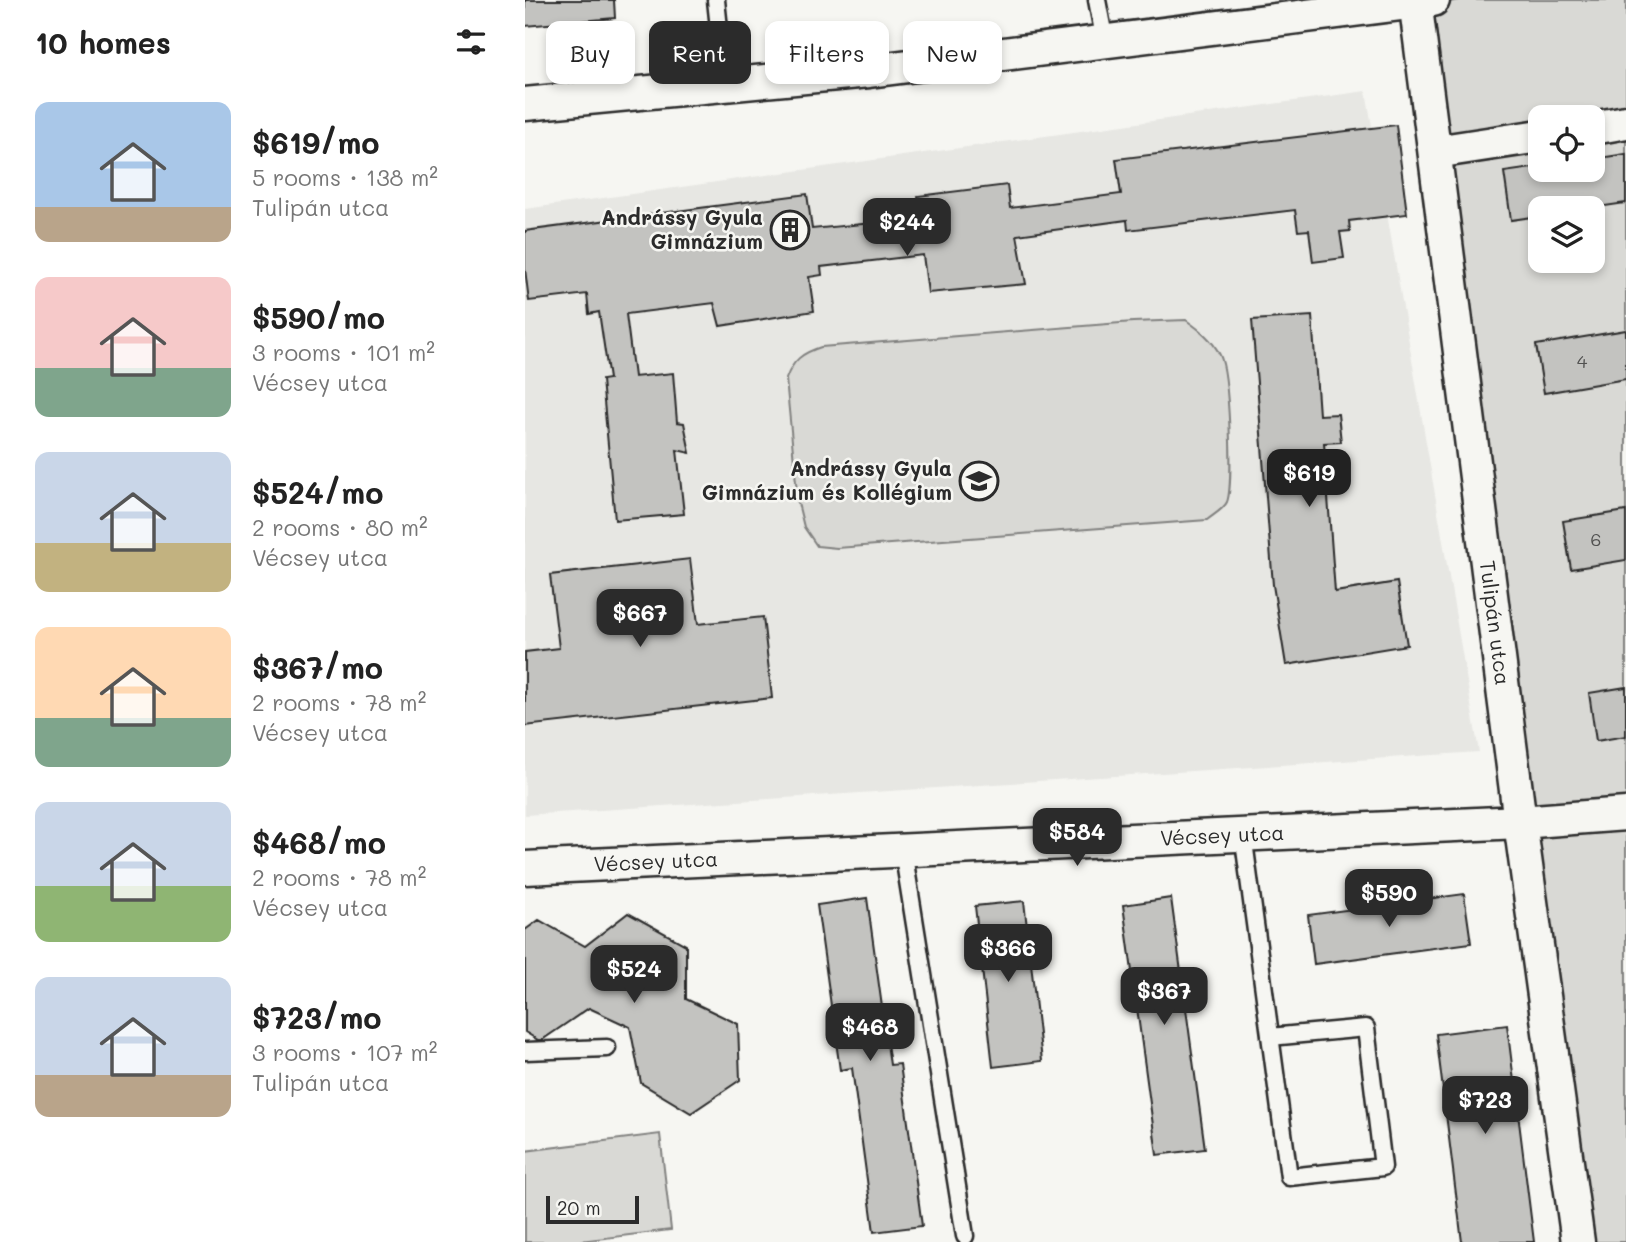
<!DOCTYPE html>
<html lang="en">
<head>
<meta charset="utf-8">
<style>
	body { margin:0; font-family:Mali,sans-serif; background:#f6f6f6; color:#222; height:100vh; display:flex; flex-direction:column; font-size:26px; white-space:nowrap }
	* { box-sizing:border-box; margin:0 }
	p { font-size:23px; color:#767676 }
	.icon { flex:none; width:38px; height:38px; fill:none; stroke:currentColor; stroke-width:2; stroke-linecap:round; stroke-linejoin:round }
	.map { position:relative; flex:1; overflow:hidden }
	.panel { display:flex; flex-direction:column; background:#fff; width:525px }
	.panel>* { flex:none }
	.top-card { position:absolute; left:21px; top:21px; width:665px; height:63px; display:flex; gap:14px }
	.tools { position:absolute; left:1003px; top:105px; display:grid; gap:14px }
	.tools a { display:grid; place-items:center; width:77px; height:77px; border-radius:14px; background:#fff; box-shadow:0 4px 10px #0003; font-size:35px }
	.scale { position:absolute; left:21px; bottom:18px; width:93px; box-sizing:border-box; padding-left:7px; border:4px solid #2b2b2b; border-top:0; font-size:19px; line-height:24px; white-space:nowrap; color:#2b2b2b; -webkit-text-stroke:5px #f6f6f2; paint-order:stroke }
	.price { position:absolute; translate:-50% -60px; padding:0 16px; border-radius:14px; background:#2b2b2b; color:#fff; font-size:23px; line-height:46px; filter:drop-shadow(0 2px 4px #0008) }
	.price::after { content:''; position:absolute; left:50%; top:42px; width:21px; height:16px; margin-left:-10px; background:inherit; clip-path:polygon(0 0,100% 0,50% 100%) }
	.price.on { background:#222; color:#fff }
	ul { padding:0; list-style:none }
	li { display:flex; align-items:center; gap:21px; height:175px; padding:0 35px }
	li span { display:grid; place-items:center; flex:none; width:196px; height:140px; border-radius:14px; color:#555 }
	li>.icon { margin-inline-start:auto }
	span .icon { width:84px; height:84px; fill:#fffc; stroke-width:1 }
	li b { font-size:30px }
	h2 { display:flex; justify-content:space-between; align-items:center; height:84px; padding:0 35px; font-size:30px }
	.chip { padding:0 24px; border-radius:14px; background:#fff; box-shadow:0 4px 10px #0003; font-size:24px; line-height:63px }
	.chip.on { background:#2b2b2b; color:#fff }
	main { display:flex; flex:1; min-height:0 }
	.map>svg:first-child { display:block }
	.built { fill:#e7e7e3 }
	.green { fill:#d9d9d5; stroke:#828280; stroke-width:2; fill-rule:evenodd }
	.building { fill:#c3c3c0; stroke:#2b2b2b; stroke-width:2 }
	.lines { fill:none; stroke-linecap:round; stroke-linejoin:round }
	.service-casing { stroke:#2b2b2b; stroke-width:21 }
	.minor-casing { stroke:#2b2b2b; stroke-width:37 }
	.service { stroke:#f6f6f2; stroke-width:16 }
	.minor { stroke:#f6f6f2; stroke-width:32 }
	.labels { text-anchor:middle; stroke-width:5; stroke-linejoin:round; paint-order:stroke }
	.number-label { font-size:18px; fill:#515150 }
	.poi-label { font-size:21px; font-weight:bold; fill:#2b2b2b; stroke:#f6f6f2; text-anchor:end }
	.street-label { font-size:21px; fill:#2b2b2b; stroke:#f6f6f2 }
</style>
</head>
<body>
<main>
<section class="panel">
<h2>10 homes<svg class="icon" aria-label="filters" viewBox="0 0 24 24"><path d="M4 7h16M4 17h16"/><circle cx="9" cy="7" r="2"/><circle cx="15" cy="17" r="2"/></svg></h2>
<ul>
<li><span style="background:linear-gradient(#a9c7e8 75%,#b9a48a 0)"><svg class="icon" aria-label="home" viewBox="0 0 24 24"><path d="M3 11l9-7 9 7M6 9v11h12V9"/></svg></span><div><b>$619/mo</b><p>5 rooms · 138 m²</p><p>Tulipán utca</p></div></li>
<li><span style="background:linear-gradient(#f6c9c9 65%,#7fa58c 0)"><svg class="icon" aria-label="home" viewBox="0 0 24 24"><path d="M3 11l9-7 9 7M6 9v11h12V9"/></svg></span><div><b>$590/mo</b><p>3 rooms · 101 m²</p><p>Vécsey utca</p></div></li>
<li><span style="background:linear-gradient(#c9d6e8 65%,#c2b280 0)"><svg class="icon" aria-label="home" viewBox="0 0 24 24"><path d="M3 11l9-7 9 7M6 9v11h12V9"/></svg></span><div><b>$524/mo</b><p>2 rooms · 80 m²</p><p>Vécsey utca</p></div></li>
<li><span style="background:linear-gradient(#ffd9b3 65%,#7fa58c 0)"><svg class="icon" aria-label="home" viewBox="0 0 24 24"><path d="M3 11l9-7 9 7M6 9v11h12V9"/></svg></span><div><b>$367/mo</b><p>2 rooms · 78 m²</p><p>Vécsey utca</p></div></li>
<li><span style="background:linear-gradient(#c9d6e8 60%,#8fb573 0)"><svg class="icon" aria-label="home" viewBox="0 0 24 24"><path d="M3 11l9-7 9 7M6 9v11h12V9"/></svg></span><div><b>$468/mo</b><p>2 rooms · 78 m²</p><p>Vécsey utca</p></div></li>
<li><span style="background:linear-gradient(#c9d6e8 70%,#b9a48a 0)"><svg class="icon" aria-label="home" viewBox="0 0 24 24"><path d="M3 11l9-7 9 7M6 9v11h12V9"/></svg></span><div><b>$723/mo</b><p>3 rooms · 107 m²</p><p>Tulipán utca</p></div></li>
</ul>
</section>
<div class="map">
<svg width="1101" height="1242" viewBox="0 0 1101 1242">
	<rect width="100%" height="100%" fill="#f6f6f2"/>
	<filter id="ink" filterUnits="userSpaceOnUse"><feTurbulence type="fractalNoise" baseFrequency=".0143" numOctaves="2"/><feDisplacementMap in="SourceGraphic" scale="14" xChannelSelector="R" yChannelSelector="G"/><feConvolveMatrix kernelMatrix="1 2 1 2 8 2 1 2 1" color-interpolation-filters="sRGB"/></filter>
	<g filter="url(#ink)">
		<path class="built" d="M841,91L954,752L0,815V209Z"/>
		<path class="green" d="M935,0H1101V1242H1057L896,7ZM1015,117H1068V170H1015ZM1015,208H1068V261H1015Z
			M661,320C675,330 687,339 695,355C704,372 709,484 702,502C699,509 688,515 682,520L312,548L292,546L279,527L273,503L261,379C268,360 277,353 296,347L608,322Z
			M135,1134L146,1230L47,1242H0V1151Z"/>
		<path class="building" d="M0,0H89L90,18L0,26Z
			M871,125L882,214L824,221L825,231L815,232L819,258L788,262L784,230L773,231L770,210L603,230L602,220L492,235L501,284L403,293L398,255L296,267L297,275L284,277L289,311L195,326L189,303L101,314L109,377L148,373L152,422L159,423L165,453L152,450L159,514L90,520L77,380L84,379L74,312L64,314L62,294L4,301L0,269V231L282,194L287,229L398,218L393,196L482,185L485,208L596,194L591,159Z
			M1101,154V203L1066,208H1015V216L986,220L979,172L1015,167V170H1068V159Z
			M787,316L794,415L813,414L816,442L799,443L810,592L872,582L882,645L761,665L748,585L727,320Z
			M1101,330V379L1019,393L1011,345Z
			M1101,511V560L1046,569L1038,521Z
			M165,559L173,624L238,617L247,698L0,726V652L34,648L25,575Z
			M1101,687V736L1071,741L1064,693Z
			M939,894L946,943L789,964L783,915Z
			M342,898L365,1065L375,1064L397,1226L349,1232L327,1068L315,1070L292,905Z
			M646,898L680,1149L632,1155L598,905Z
			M499,901L517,1061L468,1067L450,906Z
			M103,913L161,945V999L213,1024L215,1080L166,1113L116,1083L105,1027L64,1008L17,1040H13L0,1032V930L14,920L60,946Z
			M982,1025L1009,1242H937L911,1034Z"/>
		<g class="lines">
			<defs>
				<path id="service" d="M191,0L200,85
					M572,0L580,42
					M718,834L764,1177L858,1167L841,1028L745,1037
					M378,850L440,1236
					M0,1051L82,1048"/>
				<g id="minor">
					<path id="s1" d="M890,0L995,822L1053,1242"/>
					<path d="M0,104L344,71L908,0"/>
					<path d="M1068,128L1101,122"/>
					<path d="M910,152L1015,136"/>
					<path id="s2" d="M0,868L995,822L1101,814"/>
				</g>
			</defs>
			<use href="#service" class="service-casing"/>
			<use href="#minor" class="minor-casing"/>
			<use href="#service" class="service"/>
			<use href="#minor" class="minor"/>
		</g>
	</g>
	<defs>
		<symbol id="building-ring" viewBox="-11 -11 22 22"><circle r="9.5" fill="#f6f6f2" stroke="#2b2b2b" stroke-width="1.5"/><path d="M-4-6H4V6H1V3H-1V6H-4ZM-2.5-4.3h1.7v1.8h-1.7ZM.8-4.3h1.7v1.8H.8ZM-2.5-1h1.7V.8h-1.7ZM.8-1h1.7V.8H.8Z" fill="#2b2b2b"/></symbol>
		<symbol id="school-ring" viewBox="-11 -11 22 22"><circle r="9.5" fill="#f6f6f2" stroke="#2b2b2b" stroke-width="1.5"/><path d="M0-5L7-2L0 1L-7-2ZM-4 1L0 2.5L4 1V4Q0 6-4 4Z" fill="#2b2b2b"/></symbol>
	</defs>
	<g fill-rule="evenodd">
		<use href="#building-ring" x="243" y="208" width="44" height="44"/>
		<use href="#school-ring" x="432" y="459" width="44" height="44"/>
	</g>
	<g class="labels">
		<g class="number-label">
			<text x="1057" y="368">4</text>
			<text x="1071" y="546">6</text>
		</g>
		<g class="poi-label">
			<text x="238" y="225">Andrássy Gyula<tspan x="238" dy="24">Gimnázium</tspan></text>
			<text x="427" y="476">Andrássy Gyula<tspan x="427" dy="24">Gimnázium és Kollégium</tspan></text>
		</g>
		<g class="street-label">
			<text dy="7" stroke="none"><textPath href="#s1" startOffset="628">Tulipán utca</textPath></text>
			<text dy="7" stroke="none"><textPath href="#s2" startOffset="698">Vécsey utca</textPath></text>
			<text dy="7" stroke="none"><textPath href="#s2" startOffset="131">Vécsey utca</textPath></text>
		</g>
	</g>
</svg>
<div class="tools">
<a><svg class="icon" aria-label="locate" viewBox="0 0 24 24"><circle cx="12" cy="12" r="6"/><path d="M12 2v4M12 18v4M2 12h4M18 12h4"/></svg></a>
<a><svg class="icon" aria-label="layers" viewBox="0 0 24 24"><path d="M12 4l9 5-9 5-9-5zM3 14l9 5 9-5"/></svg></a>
</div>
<div class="scale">20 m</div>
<b class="price" style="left:382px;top:258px">$244</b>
<b class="price on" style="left:784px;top:509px">$619</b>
<b class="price" style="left:115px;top:649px">$667</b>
<b class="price" style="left:552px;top:868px">$584</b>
<b class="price" style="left:864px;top:929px">$590</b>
<b class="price" style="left:483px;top:984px">$366</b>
<b class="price" style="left:109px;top:1005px">$524</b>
<b class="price" style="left:639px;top:1027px">$367</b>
<b class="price" style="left:345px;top:1063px">$468</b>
<b class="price" style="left:960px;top:1136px">$723</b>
<div class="top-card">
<a class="chip">Buy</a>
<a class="chip on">Rent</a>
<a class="chip">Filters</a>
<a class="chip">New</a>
</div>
</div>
</main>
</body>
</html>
